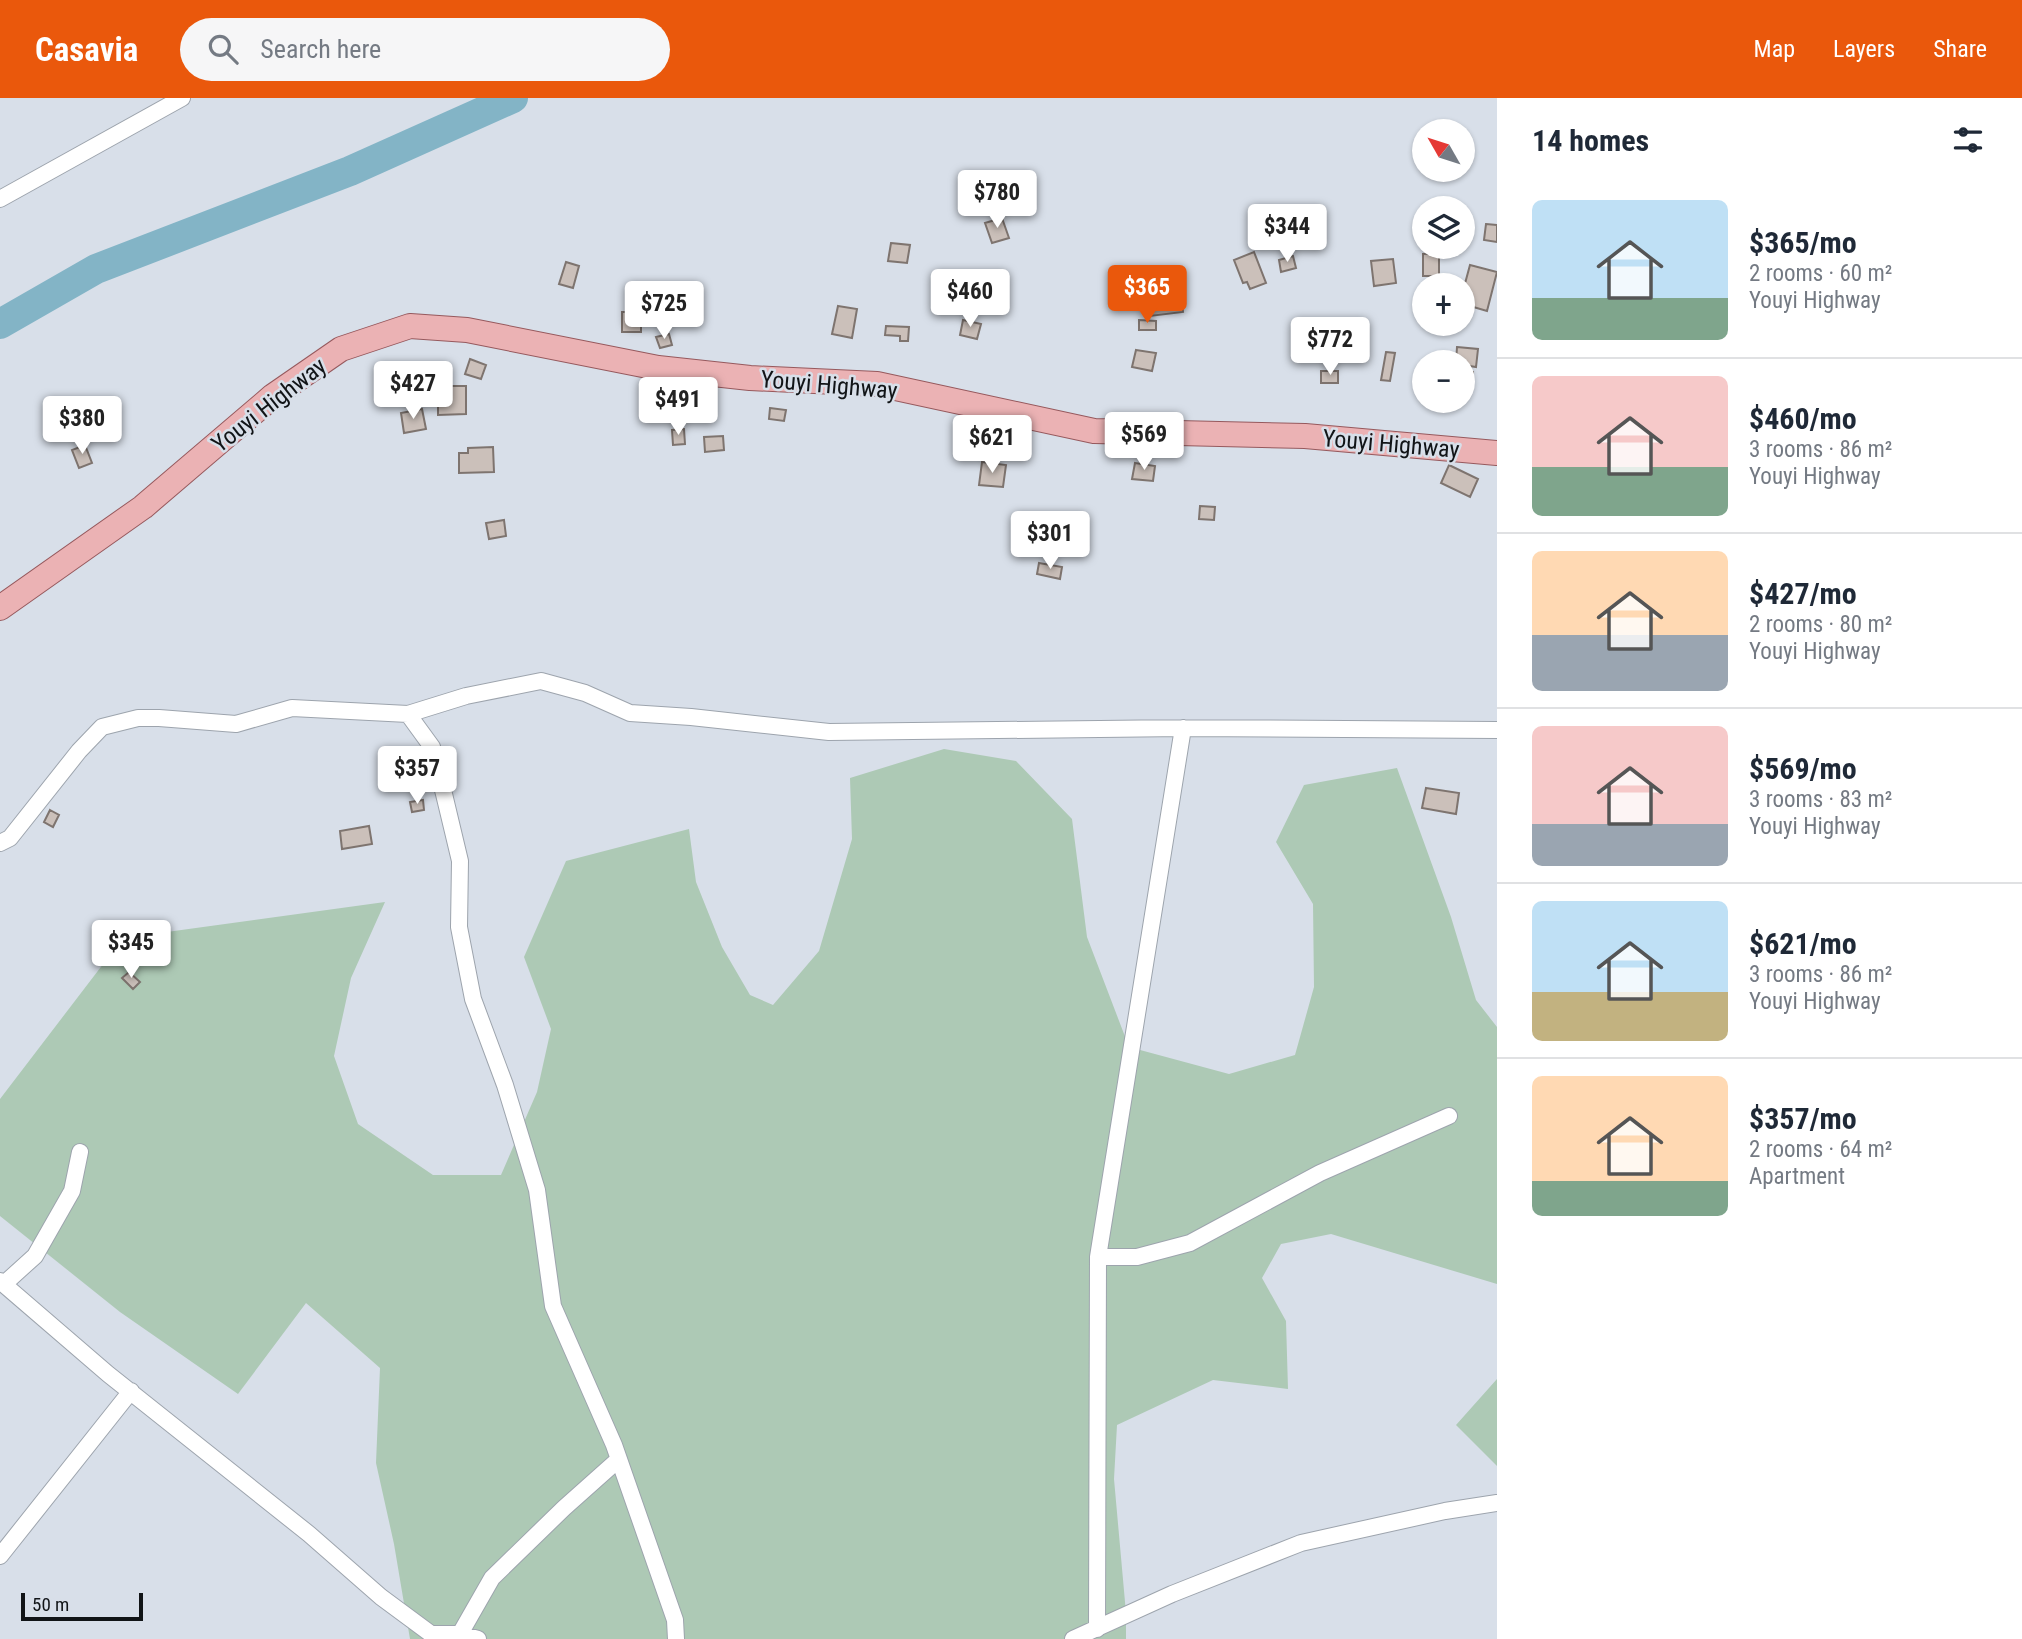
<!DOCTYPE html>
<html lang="en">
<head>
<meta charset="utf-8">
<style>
	body { margin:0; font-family:"Roboto Condensed",sans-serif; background:#f6f6f7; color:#1f2937; height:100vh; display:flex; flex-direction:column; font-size:26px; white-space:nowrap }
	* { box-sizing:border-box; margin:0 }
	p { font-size:23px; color:#747a83 }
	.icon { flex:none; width:38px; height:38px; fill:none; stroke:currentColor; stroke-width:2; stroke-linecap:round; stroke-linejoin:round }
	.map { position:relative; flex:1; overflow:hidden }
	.details { display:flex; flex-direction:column; background:#fff; width:525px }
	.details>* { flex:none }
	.needle { width:46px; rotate:309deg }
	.buttons { position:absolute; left:1412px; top:21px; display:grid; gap:14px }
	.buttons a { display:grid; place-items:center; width:63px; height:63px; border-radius:50%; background:#fff; box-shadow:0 2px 5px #0004; font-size:35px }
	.scale { position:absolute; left:21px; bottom:18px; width:122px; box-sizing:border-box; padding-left:7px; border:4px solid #111417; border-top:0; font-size:19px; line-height:24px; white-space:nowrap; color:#111417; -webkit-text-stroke:5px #d8dfe9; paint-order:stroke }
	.price { position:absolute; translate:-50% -60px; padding:0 16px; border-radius:7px; background:#fff; color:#222; font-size:23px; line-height:46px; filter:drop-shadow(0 2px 4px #0008) }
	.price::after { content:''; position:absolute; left:50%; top:42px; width:21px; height:16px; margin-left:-10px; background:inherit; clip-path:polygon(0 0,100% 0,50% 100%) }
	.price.on { background:#ea580c; color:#fff }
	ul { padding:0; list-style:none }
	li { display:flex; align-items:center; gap:21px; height:175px; padding:0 35px }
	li+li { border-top:2px solid #e0e1e3 }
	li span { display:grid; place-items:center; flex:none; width:196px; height:140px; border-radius:10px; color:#555 }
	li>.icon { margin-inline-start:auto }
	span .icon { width:84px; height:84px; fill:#fffc; stroke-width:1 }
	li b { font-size:30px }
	h2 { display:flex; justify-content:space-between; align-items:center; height:84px; padding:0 35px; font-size:30px }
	header { display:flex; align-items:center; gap:42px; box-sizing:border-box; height:98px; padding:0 35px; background:#ea580c; color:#fff }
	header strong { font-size:33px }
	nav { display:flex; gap:38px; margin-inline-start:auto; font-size:24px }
	.search { width:490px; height:63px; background:#f6f6f7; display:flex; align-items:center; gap:18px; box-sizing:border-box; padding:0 24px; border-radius:38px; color:#747a83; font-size:26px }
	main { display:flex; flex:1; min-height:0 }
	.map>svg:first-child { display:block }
	.green { fill:#adc9b5 }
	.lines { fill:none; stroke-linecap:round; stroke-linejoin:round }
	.river { stroke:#83b4c6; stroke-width:30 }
	.building { fill:#cbc0ba; stroke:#7e746f; stroke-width:2 }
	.street-casing { stroke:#9da4ad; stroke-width:18 }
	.primary-casing { stroke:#96595d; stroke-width:26 }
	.street { stroke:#fff; stroke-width:16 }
	.primary { stroke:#ebb2b4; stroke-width:24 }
	.labels { text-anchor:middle; stroke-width:5; stroke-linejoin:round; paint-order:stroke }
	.street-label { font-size:24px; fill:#111417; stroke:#d8dfe9 }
</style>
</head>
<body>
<header>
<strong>Casavia</strong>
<div class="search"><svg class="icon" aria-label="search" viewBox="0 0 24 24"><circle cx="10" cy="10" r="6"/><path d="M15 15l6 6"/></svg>Search here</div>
<nav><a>Map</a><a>Layers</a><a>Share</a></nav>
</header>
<main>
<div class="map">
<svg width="1497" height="1541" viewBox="0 0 1497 1541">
	<rect width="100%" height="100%" fill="#d8dfe9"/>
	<path class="green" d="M944,651L1016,663L1072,721L1087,839L1129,949L1229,976L1295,957L1314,889L1313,806L1276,744L1304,687L1397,670L1451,819L1476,902L1497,929V1186L1331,1136L1281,1146L1262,1180L1286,1223L1288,1291L1213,1282L1117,1327L1114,1381L1126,1515V1541H410L394,1446L376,1365L380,1270L306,1205L238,1296L120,1214L0,1118V1001L123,840L385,804L351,880L334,958L358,1026L433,1077H501L537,994L551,931L524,859L566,763L689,731L696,784L722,849L750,897L773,907L819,853L852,741L850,680Z
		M1497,1281V1368L1456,1327Z"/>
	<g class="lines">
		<path class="river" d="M0,226L96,171L350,73L513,0"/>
	</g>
	<path class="building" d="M1002,120L1009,140L992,145L985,125Z
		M1486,126L1497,127V144L1484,142Z
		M891,145L910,147L907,165L888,163Z
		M1254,154L1266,185L1250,191L1247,184L1243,185L1234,162Z
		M1439,155V178H1423V156Z
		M1293,158L1296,170L1281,174L1279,162Z
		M1393,161L1396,185L1374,188L1371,163Z
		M566,164L579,168L573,190L559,186Z
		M1470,167L1497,174L1487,213L1463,206V193Z
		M1164,173L1165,179L1179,177L1183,214L1150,218L1145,175Z
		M838,208L857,211L852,240L832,236Z
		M622,214H641V234H622Z
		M963,222L981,226L977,241L960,237Z
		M1139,222L1156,223V232H1139Z
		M886,228L909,229L908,243H900V238L885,237Z
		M669,236L672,247L660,250L656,239Z
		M1457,249L1478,251L1476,269L1463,267V264H1456Z
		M1136,252L1156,255L1152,273L1132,269Z
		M1386,254L1395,255L1390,283L1381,282Z
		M470,261L486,267L481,281L465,276Z
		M1321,273H1338V285H1321Z
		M1463,274H1473L1472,293L1463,292Z
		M438,288H466V316L438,317Z
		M770,310L786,312L784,323L769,321Z
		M422,311L426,331L404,335L401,315Z
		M684,331L685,346L673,347L672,332Z
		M723,338L724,352L705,354L704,339Z
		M85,347L92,365L79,370L72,352Z
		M493,349L494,374L459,375V355H468V350Z
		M982,364L1006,367L1003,389L979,387Z
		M1135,365L1155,368L1153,383L1132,381Z
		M1449,367L1478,381L1470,399L1441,385Z
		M1200,408L1215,409L1214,422L1199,421Z
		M504,422L506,438L489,441L486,425Z
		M1039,465L1062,469L1060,481L1037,476Z
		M1426,690L1459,695L1456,716L1422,710Z
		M423,702L424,712L412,714L410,704Z
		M50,712L59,717L53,729L44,724Z
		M369,728L372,746L342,751L340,733Z
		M129,874L140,884L133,891L122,880Z"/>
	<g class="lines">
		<defs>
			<path id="street" d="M0,101L182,0
				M408,616L432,649L444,696L460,763L459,829L473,901L505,987L537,1092L553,1208L614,1347L675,1522L676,1541
				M0,745L10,740L79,653L102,629L138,620H159L236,626L292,610L408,616L466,598L541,583L585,595L630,615L691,619L829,634L1183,630L1497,632
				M1098,1159H1137L1190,1145L1320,1075L1449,1018
				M0,1183L108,1276L309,1436L381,1499L431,1536H460L478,1541
				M4,1186L35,1158L72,1093L80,1054
				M0,1458L131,1293
				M1097,1531L1098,1159L1183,630
				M460,1536L492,1480L564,1410L619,1361
				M1073,1541L1172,1496L1301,1445L1445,1413L1497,1405"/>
			<path id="primary" d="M0,510L143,409L273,298L341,251L410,228L467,232L658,270L750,280L877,286L1094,333L1305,338L1497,355"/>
		</defs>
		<use href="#street" class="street-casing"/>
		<use href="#primary" class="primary-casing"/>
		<use href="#street" class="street"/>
		<use href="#primary" class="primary"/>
	</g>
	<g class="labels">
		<g class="street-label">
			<text transform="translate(829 287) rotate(5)" y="8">Youyi Highway</text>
			<text transform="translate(269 307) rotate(-38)" y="8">Youyi Highway</text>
			<text transform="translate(1391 346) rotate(5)" y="8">Youyi Highway</text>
		</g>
	</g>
</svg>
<div class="buttons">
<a><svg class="needle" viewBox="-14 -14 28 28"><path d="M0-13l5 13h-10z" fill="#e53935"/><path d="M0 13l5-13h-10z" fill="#747a83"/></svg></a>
<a><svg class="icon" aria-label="layers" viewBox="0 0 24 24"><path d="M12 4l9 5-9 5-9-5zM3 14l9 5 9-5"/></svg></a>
<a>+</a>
<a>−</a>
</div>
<div class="scale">50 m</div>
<b class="price" style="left:997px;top:132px">$780</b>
<b class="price" style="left:1287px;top:166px">$344</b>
<b class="price on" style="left:1147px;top:227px">$365</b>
<b class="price" style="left:970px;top:231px">$460</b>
<b class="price" style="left:664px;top:243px">$725</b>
<b class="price" style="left:1330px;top:279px">$772</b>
<b class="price" style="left:413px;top:323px">$427</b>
<b class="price" style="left:678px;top:339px">$491</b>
<b class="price" style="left:82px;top:358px">$380</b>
<b class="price" style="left:1144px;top:374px">$569</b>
<b class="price" style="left:992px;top:377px">$621</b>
<b class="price" style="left:1050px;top:473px">$301</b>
<b class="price" style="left:417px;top:708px">$357</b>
<b class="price" style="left:131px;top:882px">$345</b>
</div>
<section class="details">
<h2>14 homes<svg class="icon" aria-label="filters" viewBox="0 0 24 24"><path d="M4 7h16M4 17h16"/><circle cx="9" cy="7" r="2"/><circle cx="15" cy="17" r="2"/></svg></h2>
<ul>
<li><span style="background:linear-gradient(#bfe0f5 70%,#7fa58c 0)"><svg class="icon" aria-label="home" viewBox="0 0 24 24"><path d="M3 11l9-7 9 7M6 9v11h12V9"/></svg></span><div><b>$365/mo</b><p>2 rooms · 60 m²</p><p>Youyi Highway</p></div></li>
<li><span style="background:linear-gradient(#f6c9c9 65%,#7fa58c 0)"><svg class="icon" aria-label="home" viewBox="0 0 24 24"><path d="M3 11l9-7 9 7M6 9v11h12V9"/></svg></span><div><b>$460/mo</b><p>3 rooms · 86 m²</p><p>Youyi Highway</p></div></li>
<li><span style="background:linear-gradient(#ffd9b3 60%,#9aa5b1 0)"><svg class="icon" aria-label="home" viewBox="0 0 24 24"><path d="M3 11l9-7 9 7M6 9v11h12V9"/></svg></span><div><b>$427/mo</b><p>2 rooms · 80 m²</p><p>Youyi Highway</p></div></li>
<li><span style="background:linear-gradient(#f6c9c9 70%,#9aa5b1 0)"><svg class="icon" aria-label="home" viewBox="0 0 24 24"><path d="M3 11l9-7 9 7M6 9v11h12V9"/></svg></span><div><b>$569/mo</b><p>3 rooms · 83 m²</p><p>Youyi Highway</p></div></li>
<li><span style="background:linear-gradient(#bfe0f5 65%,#c2b280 0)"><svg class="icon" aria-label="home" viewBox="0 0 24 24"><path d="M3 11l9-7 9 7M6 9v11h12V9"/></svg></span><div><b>$621/mo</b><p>3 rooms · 86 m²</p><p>Youyi Highway</p></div></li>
<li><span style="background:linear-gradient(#ffd9b3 75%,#7fa58c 0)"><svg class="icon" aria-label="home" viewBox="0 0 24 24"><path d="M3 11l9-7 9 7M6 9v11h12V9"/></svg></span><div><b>$357/mo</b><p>2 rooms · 64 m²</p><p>Apartment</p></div></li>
</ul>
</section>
</main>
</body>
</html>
